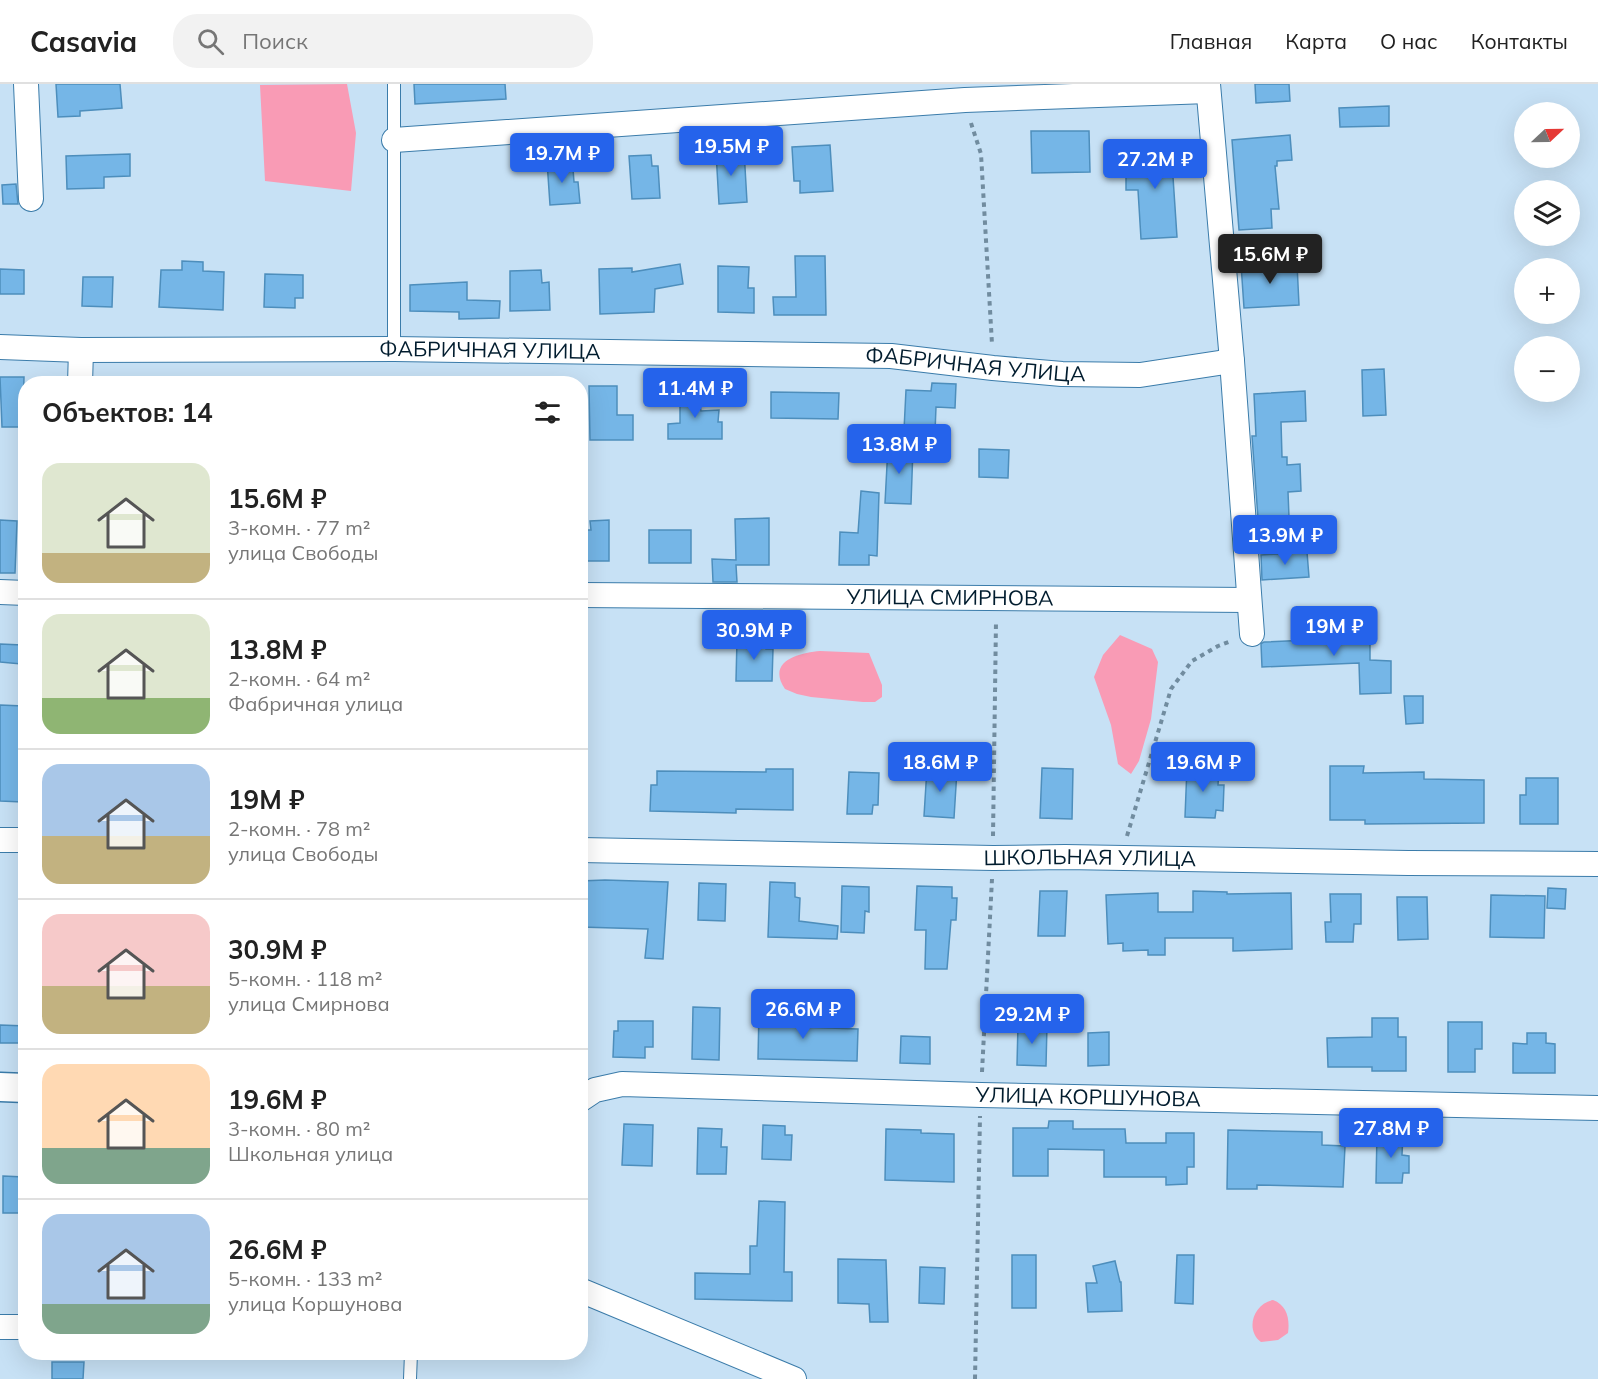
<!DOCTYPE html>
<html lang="ru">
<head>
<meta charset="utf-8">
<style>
	body { margin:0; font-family:Mulish,sans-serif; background:#f2f2f2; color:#222; height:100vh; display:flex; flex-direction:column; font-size:22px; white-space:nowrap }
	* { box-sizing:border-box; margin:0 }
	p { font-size:20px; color:#767676 }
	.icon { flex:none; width:33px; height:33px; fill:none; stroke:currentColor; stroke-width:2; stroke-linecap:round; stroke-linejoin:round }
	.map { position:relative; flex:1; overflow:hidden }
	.panel { position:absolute; left:18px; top:292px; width:570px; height:984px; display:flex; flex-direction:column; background:#fff; border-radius:24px; box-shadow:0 6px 24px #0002 }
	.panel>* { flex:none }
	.needle { width:39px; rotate:68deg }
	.fabs { position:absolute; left:1514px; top:18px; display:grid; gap:12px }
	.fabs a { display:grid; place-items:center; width:66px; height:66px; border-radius:50%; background:#fff; box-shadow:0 6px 24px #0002; font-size:30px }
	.price { position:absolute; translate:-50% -51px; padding:0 14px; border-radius:6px; background:#2563eb; color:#fff; font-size:20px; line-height:39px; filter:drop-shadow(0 2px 3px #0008) }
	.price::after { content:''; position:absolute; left:50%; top:36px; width:18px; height:14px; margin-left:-9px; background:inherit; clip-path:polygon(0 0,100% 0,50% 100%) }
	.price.on { background:#222; color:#fff }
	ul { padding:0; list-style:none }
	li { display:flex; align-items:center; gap:18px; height:150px; padding:0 24px }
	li+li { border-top:2px solid #e0e0e0 }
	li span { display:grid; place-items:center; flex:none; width:168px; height:120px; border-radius:18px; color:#555 }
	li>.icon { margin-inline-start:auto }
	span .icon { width:72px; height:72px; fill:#fffc; stroke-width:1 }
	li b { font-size:26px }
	h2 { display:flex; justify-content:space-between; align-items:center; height:72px; padding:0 24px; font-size:26px }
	header { display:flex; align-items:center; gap:36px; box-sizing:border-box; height:84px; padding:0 30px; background:#fff; border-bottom:2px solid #e0e0e0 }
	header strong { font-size:28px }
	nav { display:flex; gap:33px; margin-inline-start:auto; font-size:21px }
	.search { width:420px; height:54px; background:#f2f2f2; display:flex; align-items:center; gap:15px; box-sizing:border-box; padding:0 21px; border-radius:24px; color:#767676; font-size:22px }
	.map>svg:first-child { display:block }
	.water { fill:#f99bb5 }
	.building { fill:#75b6e7; stroke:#4d8ebc; stroke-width:1.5 }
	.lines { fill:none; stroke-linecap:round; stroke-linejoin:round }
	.service-casing { stroke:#3b7caa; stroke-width:14 }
	.minor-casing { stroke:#3b7caa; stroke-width:26 }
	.tertiary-casing { stroke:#3b7caa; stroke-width:31 }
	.path { stroke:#718c9f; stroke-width:4; stroke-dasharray:4.5 4.5; stroke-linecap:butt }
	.service { stroke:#fff; stroke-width:12 }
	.minor { stroke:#fff; stroke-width:24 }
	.tertiary { stroke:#fff; stroke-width:28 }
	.labels { text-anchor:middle; stroke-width:4.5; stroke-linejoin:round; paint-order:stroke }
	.street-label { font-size:21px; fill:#011c2e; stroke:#fefefe }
</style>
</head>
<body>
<header>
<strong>Casavia</strong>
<div class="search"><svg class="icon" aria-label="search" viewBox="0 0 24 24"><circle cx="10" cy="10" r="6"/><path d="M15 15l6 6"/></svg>Поиск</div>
<nav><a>Главная</a><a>Карта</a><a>О нас</a><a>Контакты</a></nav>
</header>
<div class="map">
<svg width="1598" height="1295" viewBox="0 0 1598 1295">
	<rect width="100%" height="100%" fill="#c7e1f5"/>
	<path class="water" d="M347,0L356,49L351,107L265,97L260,1Z
		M1120,551L1152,565L1158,578L1151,635L1139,677L1131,690L1118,680L1111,641L1094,593L1103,571Z
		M820,567L869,569L882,601V613L875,618H863L811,613L797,610L785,605C766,577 799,569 820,567Z
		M1273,1216C1287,1221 1290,1235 1288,1249L1278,1256L1261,1258C1245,1246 1253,1220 1273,1216Z"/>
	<path class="building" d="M56,0H120L122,24L80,27V32L58,33Z
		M414,0H505L506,15L415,20Z
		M1255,0H1289L1290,17L1256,19Z
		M1389,22V42L1340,43L1339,24Z
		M1031,47H1089L1090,88L1032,89Z
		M1290,51L1292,76L1277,77V82H1275L1279,125H1271L1272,144L1239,146L1232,56Z
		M1174,59L1175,93H1173L1177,153L1141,155L1138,106H1126V78L1143,77V60Z
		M830,61L833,107L800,109V97H794L792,63Z
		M744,66L747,118L719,120L716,68Z
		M130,70V92L104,93V104L67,105L66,72Z
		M651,71L652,82H658L660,114L632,115L629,72Z
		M565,76L566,86L573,85L574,98H578L580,119L550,121L547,77Z
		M16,100L18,120H3L2,101Z
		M795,172H825L826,231H774L773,213H796Z
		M182,177L203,178V187L224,188L223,226L159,223L161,186H182Z
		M1261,178V181L1297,180L1299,221L1244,224L1241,180Z
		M680,180L683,200L655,205L654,228L600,230L599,185L632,184V188Z
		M718,182L749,183L748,204H754V229L718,228Z
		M0,185L24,186V210H0Z
		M541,186L542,199L549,198L550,226L510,227V187Z
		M265,190L303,191V214H295V224L264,223Z
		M83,193H113L112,223L82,222Z
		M467,198V216L500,217L499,234L459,235V228L410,227V201Z
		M1384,285L1386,331L1363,332L1362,286Z
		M0,293H24L23,328H20V343H2Z
		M932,299L956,300L955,324L936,323L935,348L904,346L906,306L931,307Z
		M589,302H617V331H633V356H590Z
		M680,302H697L701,327L719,326L718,338H722V355H668V340L680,339Z
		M1305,307L1306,337L1281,338L1282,373H1287V381L1300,380L1301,407L1288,408L1289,433L1258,434L1252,352H1256L1254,310Z
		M771,308L839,309L838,335L771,334Z
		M888,362L913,364L911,420L885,419Z
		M979,365L1009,366L1008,394L979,393Z
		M861,407L879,409L877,472L869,471V481H839L840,448L858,449Z
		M769,434V481H736L737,498H713L712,475L736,476L735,435Z
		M0,436L17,437L15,489H0Z
		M609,436V477H580V446H591L590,437Z
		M649,446H691V479H649Z
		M1307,468L1309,493L1262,496L1261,471Z
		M1353,536L1370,537V576L1391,577V609L1360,610L1359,579L1262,583L1261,560L1264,558L1353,554Z
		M737,555H766V565H773L772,597H736Z
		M0,560L22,561L21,580L0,578Z
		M1404,612H1423V639L1406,640Z
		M0,621L23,622L22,718L0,717Z
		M1330,682H1364L1363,689L1424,688V695L1484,696V739L1365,740V736H1330Z
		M1187,683L1219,684L1218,701H1224L1223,727L1216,726L1215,734L1185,733Z
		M927,684L957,686L954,734L924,732Z
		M1042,684L1073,685L1072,735L1040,734Z
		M766,685H793V726L736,725V729L650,727L651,701H657V687L766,688Z
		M849,688L879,689L878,721H873L872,730H847Z
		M1526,694H1558V740H1520V711H1526Z
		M605,796L668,798L663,875L645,874L648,845L580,843V797Z
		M770,798L795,799V813L800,814L799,837L838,842L837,855L768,853Z
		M699,799L726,800L725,837L698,836Z
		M842,802L869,803V828L865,827L864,849L841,848Z
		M917,802L952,803V814H957L956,836H951L947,885H925L926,846H915Z
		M1548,804L1566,805L1565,825L1547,824Z
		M1040,807H1067L1065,852H1038Z
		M1193,807L1227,808V810L1291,809L1292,865L1233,867V854H1165V871H1148V866L1123,867V859L1108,860L1106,811L1158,809V828H1193Z
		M1330,810H1361V840H1354L1353,858H1326L1325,838H1331Z
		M1491,811L1545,812L1544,854L1490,853Z
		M1397,813H1427L1428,855L1398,856Z
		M693,923L720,924L719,976L692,975Z
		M759,927L800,928L799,943L858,945L857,977L758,975Z
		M1372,934H1398V953H1406V987H1372V983H1328L1327,954L1372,953Z
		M618,937H653V963H645V974L613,973L614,947H618Z
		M1448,938H1482V965H1475V988H1448Z
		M1018,940L1047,941L1046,982L1017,981Z
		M0,941L26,942V959H0Z
		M1109,948V981L1088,982V949Z
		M1527,949H1546V959L1555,960V989H1513V959L1527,960Z
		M901,952L930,953V980L900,979Z
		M1049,1037H1073V1045H1125L1126,1059H1166V1049H1194V1083H1187V1100L1166,1101V1093H1104V1066L1048,1065V1092H1013V1044H1048Z
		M624,1040L653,1041L652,1082L622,1081Z
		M763,1041L785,1042V1051H792L791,1076L762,1075Z
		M698,1044L722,1045L721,1063H727L726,1090H697Z
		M886,1045L921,1046V1049L954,1050V1098L885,1096Z
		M1228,1046L1322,1048V1061L1345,1062L1343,1103L1257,1101V1105H1227Z
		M1377,1049L1403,1050L1402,1071L1409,1072V1089H1403L1402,1099H1376Z
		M3,1092L24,1093L25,1129H3Z
		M759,1117L785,1118L784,1188H792V1217L695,1215V1189L750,1190V1162H757Z
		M1012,1171H1036V1224H1012Z
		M1177,1171H1194L1193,1220L1175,1219Z
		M838,1175L886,1176L888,1238H870L869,1220L838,1219Z
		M1115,1177L1120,1198H1121L1122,1227L1088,1228L1086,1199H1097L1093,1182Z
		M920,1183L945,1184L944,1220L919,1219Z
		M52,1278H84L83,1295H52Z"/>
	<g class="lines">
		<defs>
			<path id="service" d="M394,0V265
				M410,1295L411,1269"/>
			<g id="minor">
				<path d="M26,0L31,115"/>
				<path d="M1208,0L1232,277L1252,550"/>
				<path d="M394,56L965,16L1208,7"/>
				<path id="s1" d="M0,263L81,266L394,265L891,272L993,284L1062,290L1140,291L1232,277"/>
				<path d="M80,300L81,266"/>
				<path d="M0,508L26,509"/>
				<path id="s2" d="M580,511L1249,516"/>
				<path d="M0,756H26"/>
				<path id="s3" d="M580,766L993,774L1065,773L1408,779L1598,780"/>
				<path id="s4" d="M580,1016L595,1006L622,1000L981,1011L1598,1024"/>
				<path d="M580,1206L794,1295"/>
				<path d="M0,1243H26"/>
			</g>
			<path id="tertiary" d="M0,1003L26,1004"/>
		</defs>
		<use href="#service" class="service-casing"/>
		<use href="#minor" class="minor-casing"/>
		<use href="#tertiary" class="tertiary-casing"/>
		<path class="path" d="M971,39L981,70L992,260
			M993,752L996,537
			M1127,752L1171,605L1192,577L1218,562L1231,557
			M982,988L992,795
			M975,1295L980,1032"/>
		<use href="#service" class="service"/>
		<use href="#minor" class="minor"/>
		<use href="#tertiary" class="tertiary"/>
	</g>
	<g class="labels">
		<g class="street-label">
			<text dy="7" stroke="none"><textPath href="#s1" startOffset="490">ФАБРИЧНАЯ УЛИЦА</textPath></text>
			<text dy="7" stroke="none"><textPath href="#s1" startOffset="976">ФАБРИЧНАЯ УЛИЦА</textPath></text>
			<text dy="7" stroke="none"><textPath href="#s2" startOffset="370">УЛИЦА СМИРНОВА</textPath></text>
			<text dy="7" stroke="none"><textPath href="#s3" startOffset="510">ШКОЛЬНАЯ УЛИЦА</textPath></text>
			<text dy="7" stroke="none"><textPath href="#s4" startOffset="512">УЛИЦА КОРШУНОВА</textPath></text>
		</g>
	</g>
</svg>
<div class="fabs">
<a><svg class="needle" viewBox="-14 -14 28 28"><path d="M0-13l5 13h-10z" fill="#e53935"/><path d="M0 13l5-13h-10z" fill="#767676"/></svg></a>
<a><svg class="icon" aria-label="layers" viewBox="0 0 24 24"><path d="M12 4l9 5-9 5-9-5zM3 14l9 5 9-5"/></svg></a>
<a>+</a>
<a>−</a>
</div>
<b class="price" style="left:731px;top:93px">19.5M ₽</b>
<b class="price" style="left:562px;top:100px">19.7M ₽</b>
<b class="price" style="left:1155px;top:106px">27.2M ₽</b>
<b class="price on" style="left:1270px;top:201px">15.6M ₽</b>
<b class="price" style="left:695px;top:335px">11.4M ₽</b>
<b class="price" style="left:899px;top:391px">13.8M ₽</b>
<b class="price" style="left:1285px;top:482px">13.9M ₽</b>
<b class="price" style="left:1334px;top:573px">19M ₽</b>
<b class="price" style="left:754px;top:577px">30.9M ₽</b>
<b class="price" style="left:940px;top:709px">18.6M ₽</b>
<b class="price" style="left:1203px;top:709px">19.6M ₽</b>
<b class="price" style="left:803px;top:956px">26.6M ₽</b>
<b class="price" style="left:1032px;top:961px">29.2M ₽</b>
<b class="price" style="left:1391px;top:1075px">27.8M ₽</b>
<section class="panel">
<h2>Объектов: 14<svg class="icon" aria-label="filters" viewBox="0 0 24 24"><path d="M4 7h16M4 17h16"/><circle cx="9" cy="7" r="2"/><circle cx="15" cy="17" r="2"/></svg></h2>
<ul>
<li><span style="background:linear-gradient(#dfe7d0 75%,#c2b280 0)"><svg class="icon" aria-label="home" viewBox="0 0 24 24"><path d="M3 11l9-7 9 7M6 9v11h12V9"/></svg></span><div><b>15.6M ₽</b><p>3-комн. · 77 m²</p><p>улица Свободы</p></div></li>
<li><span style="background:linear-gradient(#dfe7d0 70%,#8fb573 0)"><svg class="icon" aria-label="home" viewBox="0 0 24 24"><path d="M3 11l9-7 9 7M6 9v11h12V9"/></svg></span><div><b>13.8M ₽</b><p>2-комн. · 64 m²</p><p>Фабричная улица</p></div></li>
<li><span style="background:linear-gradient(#a9c7e8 60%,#c2b280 0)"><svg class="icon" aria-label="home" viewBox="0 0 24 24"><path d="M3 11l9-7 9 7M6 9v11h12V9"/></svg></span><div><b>19M ₽</b><p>2-комн. · 78 m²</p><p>улица Свободы</p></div></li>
<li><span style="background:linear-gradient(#f6c9c9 60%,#c2b280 0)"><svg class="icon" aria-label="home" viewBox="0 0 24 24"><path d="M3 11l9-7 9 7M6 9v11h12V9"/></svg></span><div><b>30.9M ₽</b><p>5-комн. · 118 m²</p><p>улица Смирнова</p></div></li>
<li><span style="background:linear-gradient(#ffd9b3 70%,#7fa58c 0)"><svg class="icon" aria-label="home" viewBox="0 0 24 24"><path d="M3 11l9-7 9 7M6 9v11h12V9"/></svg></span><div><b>19.6M ₽</b><p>3-комн. · 80 m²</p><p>Школьная улица</p></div></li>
<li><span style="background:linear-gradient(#a9c7e8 75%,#7fa58c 0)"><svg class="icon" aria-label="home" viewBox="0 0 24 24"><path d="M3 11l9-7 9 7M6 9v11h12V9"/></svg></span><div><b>26.6M ₽</b><p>5-комн. · 133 m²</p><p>улица Коршунова</p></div></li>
</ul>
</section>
</div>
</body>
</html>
